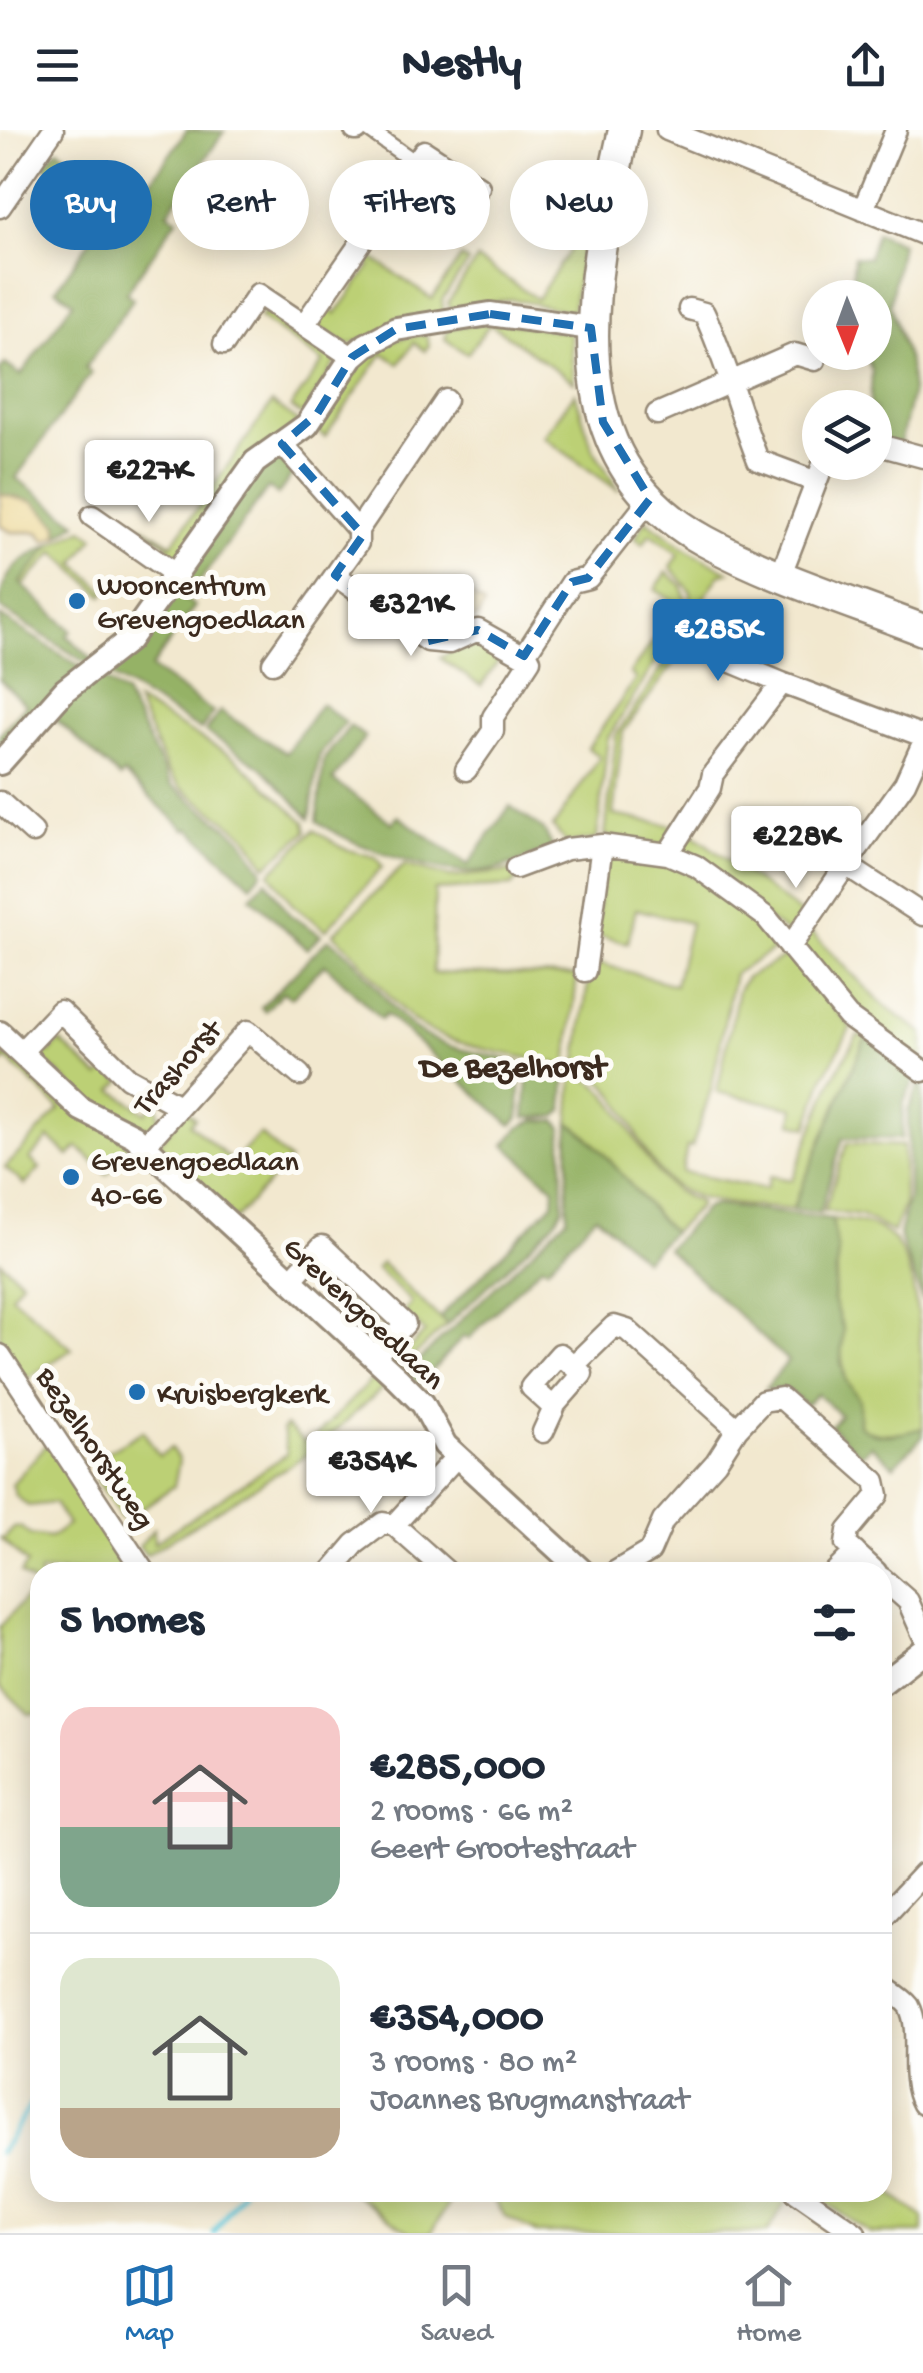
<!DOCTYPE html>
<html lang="en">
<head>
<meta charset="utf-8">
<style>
	body { margin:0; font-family:"Gochi Hand",sans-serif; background:#f2f2f3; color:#1f2937; height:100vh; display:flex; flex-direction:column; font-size:38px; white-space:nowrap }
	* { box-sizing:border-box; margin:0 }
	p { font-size:32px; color:#747a83 }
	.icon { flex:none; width:55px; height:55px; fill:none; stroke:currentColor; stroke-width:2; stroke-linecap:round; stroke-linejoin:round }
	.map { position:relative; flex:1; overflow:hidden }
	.drawer { position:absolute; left:30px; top:1432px; width:862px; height:640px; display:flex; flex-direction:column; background:#fff; border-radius:30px; box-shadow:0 5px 25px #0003 }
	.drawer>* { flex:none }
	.banner { position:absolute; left:30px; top:30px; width:865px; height:90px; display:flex; gap:20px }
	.needle { width:65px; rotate:179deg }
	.fabs { position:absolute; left:802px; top:150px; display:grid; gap:20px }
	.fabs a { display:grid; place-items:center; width:90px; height:90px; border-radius:50%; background:#fff; box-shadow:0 5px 25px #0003; font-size:50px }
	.price { position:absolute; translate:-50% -85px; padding:0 22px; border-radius:10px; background:#fff; color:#222; font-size:32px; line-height:65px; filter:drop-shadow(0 2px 5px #0008) }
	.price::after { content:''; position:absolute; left:50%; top:60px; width:30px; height:22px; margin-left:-15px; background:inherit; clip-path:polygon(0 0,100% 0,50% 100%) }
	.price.selected { background:#1f6fb2; color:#fff }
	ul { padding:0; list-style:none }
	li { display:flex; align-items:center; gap:30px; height:250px; padding:0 30px }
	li+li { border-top:2px solid #e0e1e3 }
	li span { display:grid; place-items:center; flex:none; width:280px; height:200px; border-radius:30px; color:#555 }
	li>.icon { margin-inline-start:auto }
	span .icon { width:120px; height:120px; fill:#fffc; stroke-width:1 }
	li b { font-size:42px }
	h2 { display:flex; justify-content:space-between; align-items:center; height:120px; padding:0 30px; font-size:42px }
	.pill { padding:0 35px; border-radius:45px; background:#fff; box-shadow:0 5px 25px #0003; font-size:35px; line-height:90px }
	.pill.selected { background:#1f6fb2; color:#fff }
	header { display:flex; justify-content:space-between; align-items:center; height:130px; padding:0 30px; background:#fff; font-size:45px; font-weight:700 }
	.tabs { display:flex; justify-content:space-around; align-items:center; height:140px; border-top:2px solid #e0e1e3; background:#fff; font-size:28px; color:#747a83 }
	.tabs a { display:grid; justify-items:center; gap:5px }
	.tabs .selected { color:#1f6fb2 }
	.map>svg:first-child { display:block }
	.green { fill:#bcd074; stroke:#7c7d49; stroke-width:2.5 }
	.forest { fill:#95b266; stroke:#686e42; stroke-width:2.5 }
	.sand { fill:#eeda9e; stroke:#94825e; stroke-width:2.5 }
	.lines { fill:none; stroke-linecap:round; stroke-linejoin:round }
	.stream { stroke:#60c9db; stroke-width:5 }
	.pedestrian-casing { stroke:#968976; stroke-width:19 }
	.minor-casing { stroke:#968976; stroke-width:25 }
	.tertiary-casing { stroke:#968976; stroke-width:28 }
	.primary-casing { stroke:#968976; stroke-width:35 }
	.pedestrian { stroke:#fff; stroke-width:14 }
	.minor { stroke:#fff; stroke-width:20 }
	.tertiary { stroke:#fff; stroke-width:22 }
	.primary { stroke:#fff; stroke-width:30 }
	.marked { fill:none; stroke:#1f6fb2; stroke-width:8; stroke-dasharray:20 12; stroke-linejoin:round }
	.poi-dot { fill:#1f6fb2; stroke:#fdfcf7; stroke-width:4 }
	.labels { text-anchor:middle; stroke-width:10; stroke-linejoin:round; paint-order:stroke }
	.poi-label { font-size:30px; fill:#3b2a1e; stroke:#fdfcf7; text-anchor:start }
	.street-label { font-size:30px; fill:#3b2a1e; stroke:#fdfcf7 }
	.neighbourhood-label { font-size:32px; font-weight:bold; fill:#3b2a1e; stroke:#fdfcf7 }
</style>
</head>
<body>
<header><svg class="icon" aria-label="menu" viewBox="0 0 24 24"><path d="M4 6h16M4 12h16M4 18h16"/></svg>Nestly<svg class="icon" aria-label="share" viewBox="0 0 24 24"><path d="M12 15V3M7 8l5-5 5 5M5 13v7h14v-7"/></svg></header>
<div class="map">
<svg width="923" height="2103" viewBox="0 0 923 2103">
	<rect width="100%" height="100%" fill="#fdfcf7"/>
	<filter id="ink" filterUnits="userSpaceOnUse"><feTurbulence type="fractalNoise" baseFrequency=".01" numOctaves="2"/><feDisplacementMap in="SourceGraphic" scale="20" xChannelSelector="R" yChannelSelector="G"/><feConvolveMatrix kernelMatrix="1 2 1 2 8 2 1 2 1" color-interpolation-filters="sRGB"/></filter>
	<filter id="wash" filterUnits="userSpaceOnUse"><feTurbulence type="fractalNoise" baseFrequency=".0048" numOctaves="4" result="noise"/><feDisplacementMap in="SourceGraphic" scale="40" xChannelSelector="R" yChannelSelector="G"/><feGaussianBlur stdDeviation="2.25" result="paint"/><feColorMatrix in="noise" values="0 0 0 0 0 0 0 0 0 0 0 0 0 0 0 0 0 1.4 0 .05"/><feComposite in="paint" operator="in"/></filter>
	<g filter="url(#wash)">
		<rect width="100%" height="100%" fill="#f2e8cf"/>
		<path class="green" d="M587,49L593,50L573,178L568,181L512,169L450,179L448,172L477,129L537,169L582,102V96L565,83Z
			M367,124L432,169L461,127L468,132L442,170L444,184L348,215L318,197L317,188L325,177L336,184L371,135L364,129Z
			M267,182L338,229L303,286L291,277L323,232L259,187Z
			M497,191L570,202L574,252L490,194L467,224L445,209L448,198Z
			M426,204L429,215L425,221L414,213L399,234L383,223L325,307L316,300L363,228L386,211Z
			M575,263L592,317L619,361L543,307Z
			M272,273L298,291L173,432L162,427L169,416L124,385L172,414Z
			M646,390L690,422L730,442L719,445L688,492L691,462L671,437L679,424L650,403L643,414L635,408Z
			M83,399L94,407L75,433L106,462L103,466L55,422L23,456L20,453L52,414Z
			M667,442L682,456L686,471L678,496L608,608L597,709L566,713L553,697L600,627L588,618L636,549L630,543L679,476L655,459Z
			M472,509L505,522L481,556L440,528Z
			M679,513L688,514L623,602L613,685L675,696L663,716L605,706L616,605Z
			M136,571L235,628L305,692L307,701L266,736L245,705L180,657L167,640Z
			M314,700L345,719L376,727L382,737L326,800L293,775L270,743Z
			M688,701L802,784L790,805L676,724Z
			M605,723L660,728L743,773L780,816L734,844L711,960L692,1017H687L682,1042L766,1059L770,1046L792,1050L833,948L858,905L866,907L792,1080C758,1075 708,1077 678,1058C632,1030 632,952 576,937L591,831L675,855L690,793L636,779L628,813L595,805Z
			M404,735L451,747L523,740L512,756L435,760L433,843L577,846L567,936C525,926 452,918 418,894C385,869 366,829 333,804Z
			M809,800L883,875L923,903V935L866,897L799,821Z
			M788,825L851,897L824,947L808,997L792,993L794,978L717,962L738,860L746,848Z
			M60,911L99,947L107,939L121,952L113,960L146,983L153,973L158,977L159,992L143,1002L103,984L37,924L40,915L49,923Z
			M0,925L10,926L126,1011L127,1021L107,1044L78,1017L69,1026L49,1008L30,1029L40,1038L25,1055L5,1038L60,979L7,929L1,934Z
			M573,944C632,957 633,1052 699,1072V1077L672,1102C644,1075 596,1006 569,993Z
			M186,980L195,988L190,994L233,1032L260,1004L289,1031L234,1090L158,1014Z
			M847,1013L903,1016L904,1075L893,1102L861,1086L824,1081Z
			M832,1089C853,1090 875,1093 891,1107C923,1138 923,1254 923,1298L911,1303L869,1304L859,1295V1269L846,1251L840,1218L843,1199L833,1170L837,1141Z
			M0,1131L22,1151L11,1165L72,1219L28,1248L23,1247L0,1213Z
			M381,1133L447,1195L398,1241L389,1227L393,1216L403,1225L425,1202L403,1182L412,1172L376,1139Z
			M312,1138L356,1179L365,1170L373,1178L365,1187L384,1204L369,1212L306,1151Z
			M375,1246L384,1257L314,1320L146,1425L139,1416L154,1399V1413L287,1324L283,1299L286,1296L304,1312L315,1307Z
			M143,1301L159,1326L171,1318L179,1330L174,1356L134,1384L131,1381L121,1388L97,1350L114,1338L105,1323Z
			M48,1313L128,1439L134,1437L137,1442H40V1583L29,1584L0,1556V1497L36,1456L20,1444L27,1434L0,1407L3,1410L14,1398L21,1397L30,1405L50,1408L68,1395L54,1373L28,1376L16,1366L12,1354Z
			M883,2059L923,2088V2103H870L811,2063L882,2062Z
			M355,2063H431L449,2074L431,2103H411Z
			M490,2063L783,2062L785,2073L767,2103H536L506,2087Z"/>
		<path class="forest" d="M187,0L224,2L168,82L177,89L126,163L133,169L85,238L91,243L16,348L77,393L58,406L57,395L34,373L0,364V240L5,234L21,245L73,172L56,159L110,82L43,35L58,19L137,71Z
			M876,102L901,113L890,175L909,234L912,261L900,314L875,310V278L870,277L872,241L865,223L875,222V168L851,167L854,127L868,128Z
			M278,328L294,342L278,364L268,358L189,466L177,457L266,331Z
			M52,414L20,453L71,500L67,506L93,530L87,533L0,478C0,442 22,428 52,414Z
			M174,462L195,476L151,538L213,582L201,600L102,541Z
			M0,486L81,537L0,623V604L26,575L0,550Z
			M95,544L125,564L171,655L241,708L263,741L251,755L189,698L186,700L124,644L120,648L53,587Z
			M321,574L345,592L319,626L310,688L261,637L206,602L220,581L286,623Z
			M350,596L365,607L333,650L392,693L398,686L468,735L510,676L544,700L553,718C529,728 505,740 479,742C434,745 353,717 317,691L324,629Z
			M266,750L290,785L321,805L307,819L251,767Z
			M328,809C365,829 382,874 416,900C445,921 487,923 521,933L519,988L512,995L508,992L386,884L381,889L325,834L291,868L283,862L265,881L261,877Z
			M866,907L917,944L903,974L902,1009L843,1008L820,1083L792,1080Z
			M529,933L566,942L563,981L558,986L525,988Z
			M922,947L923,1096L918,1107L923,1110V1172L899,1105L908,1068V981Z
			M535,990L557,991L562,998L563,1078L554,1093L447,1195L440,1187L553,1073L554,1058L505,1015L519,998Z
			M569,993C596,1006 644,1076 672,1102L644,1130L596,1085L547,1138L542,1135L468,1209L464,1206L420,1254L406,1243L567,1088Z
			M715,1075L832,1089L838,1122L833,1170L843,1199L841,1232L846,1251L859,1269V1295C878,1312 904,1303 923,1298V1306L894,1336L871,1315L861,1325L830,1296L840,1285L817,1264L806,1275L787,1260L765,1259L788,1231L667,1119L706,1078Z"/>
		<path class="sand" d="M0,364L34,372L58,395V406L45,411L39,402H11L0,395Z
			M448,457L463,460L484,475L478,487L462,494L433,488L434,476Z"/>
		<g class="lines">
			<path class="stream" d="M0,2022L40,1961
				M214,2103L243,2062"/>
		</g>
	</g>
	<g filter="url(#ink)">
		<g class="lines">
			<defs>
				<path id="pedestrian" d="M369,0L416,33"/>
				<path id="minor" d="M355,0H357
					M667,0L923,104
					M0,77L53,0
					M863,80L896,0
					M689,179L704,183C727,232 738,280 758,330L814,351
					M304,195L424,21L479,57L475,63
					M224,214L258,164L352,227
					M657,284L795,224L815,230
					M282,314L358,400
					M875,314L923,327
					M92,386L178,446
					M781,444L824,332
					M335,445L428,511L449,513L478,500L524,526
					M681,501L722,528L782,553
					M273,533L358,413V400L446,270
					M923,613L905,653L846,735L923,785
					M466,640L493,601V587L530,530L524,526L572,452L588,448L650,369
					M0,672L33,702
					M668,724L710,658L713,644L782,553L923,606
					M516,738L567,719L602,715L668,724L696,736L766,787L848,887L923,941
					M790,817L846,735
					M585,841L602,715
					M21,922L60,881L128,948L179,976
					M144,1016L248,901L300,945
					M290,1151L322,1116L405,1194L374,1227
					M0,1225L144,1442
					M573,1236L614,1196L627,1200L737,1299
					M543,1302L554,1278L531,1257L560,1224L582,1244L553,1277
					M331,1442L355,1414L383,1393L394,1395
					M447,1442L394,1395L457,1326
					M615,1442L650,1421L663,1391L716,1332L737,1299L763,1271L781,1268L875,1351L878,1365L848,1401L846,1414L876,1442
					M835,1442L855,1422
					M882,1448L908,1471L923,1505
					M882,1788L923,1744
					M882,1855C890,1861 903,1868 909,1876C923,1903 907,1945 923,1974
					M796,2062L855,2103"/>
				<path id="tertiary" d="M0,633L65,560L129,510L255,332L307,295L352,227L366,215L396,199L490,184L591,198
					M0,903L81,979L134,1006L397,1248L423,1274L445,1315L583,1442
					M882,1553L923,1521"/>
				<path id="primary" d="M624,0C593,143 547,325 705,411C773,448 851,472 923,500"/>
			</defs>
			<use href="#pedestrian" class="pedestrian-casing"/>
			<use href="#minor" class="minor-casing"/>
			<use href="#tertiary" class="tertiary-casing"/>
			<use href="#primary" class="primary-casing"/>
			<use href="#pedestrian" class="pedestrian"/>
			<use href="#minor" class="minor"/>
			<use href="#tertiary" class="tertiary"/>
			<use href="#primary" class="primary"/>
		</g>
	</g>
	<path class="marked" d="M490,184L591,198L603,292L650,369L588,448L572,452L524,526L478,500L428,511L335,445L363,405L282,314L317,284L352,227L396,199Z"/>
	<g class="poi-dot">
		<circle cx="77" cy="471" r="10"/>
		<circle cx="71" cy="1047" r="10"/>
		<circle cx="137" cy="1262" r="10"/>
	</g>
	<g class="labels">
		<g class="poi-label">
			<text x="97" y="464">Wooncentrum<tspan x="97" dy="34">Grevengoedlaan</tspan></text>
			<text x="91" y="1040">Grevengoedlaan<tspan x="91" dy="34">40-66</tspan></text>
			<text x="157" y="1272">Kruisbergkerk</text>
		</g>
		<g class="street-label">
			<text transform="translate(176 936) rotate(-48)" y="10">Trashorst</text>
			<text transform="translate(365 1182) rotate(43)" y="10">Grevengoedlaan</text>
			<text transform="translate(97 1317) rotate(56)" y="10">Bezelhorstweg</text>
		</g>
		<g class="neighbourhood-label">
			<text x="513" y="946">De Bezelhorst</text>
		</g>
	</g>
</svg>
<div class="fabs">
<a><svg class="needle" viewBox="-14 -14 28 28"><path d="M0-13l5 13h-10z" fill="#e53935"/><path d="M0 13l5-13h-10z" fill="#747a83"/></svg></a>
<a><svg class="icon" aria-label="layers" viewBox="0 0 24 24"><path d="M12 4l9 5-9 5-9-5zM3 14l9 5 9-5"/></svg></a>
</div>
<b class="price" style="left:149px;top:395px">€227K</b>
<b class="price" style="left:411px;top:529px">€321K</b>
<b class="price selected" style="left:718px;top:554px">€285K</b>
<b class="price" style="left:796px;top:761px">€228K</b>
<b class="price" style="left:371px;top:1386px">€354K</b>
<div class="banner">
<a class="pill selected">Buy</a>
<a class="pill">Rent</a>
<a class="pill">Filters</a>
<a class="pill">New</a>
</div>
<section class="drawer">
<h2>5 homes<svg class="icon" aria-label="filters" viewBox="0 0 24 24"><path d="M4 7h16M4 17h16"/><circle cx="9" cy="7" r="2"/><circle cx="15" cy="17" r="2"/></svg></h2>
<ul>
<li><span style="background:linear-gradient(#f6c9c9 60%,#7fa58c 0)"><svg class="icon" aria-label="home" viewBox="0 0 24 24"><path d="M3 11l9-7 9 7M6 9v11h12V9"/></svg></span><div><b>€285,000</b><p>2 rooms · 66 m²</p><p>Geert Grootestraat</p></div></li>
<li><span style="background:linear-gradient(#dfe7d0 75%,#b9a48a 0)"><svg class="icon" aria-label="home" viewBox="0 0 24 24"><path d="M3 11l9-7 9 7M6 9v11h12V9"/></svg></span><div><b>€354,000</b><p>3 rooms · 80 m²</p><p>Joannes Brugmanstraat</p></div></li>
</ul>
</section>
</div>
<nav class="tabs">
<a class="selected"><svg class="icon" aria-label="map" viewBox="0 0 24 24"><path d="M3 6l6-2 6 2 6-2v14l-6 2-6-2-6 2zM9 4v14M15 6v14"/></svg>Map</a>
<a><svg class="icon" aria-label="saved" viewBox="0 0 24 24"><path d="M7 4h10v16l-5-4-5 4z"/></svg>Saved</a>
<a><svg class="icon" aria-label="home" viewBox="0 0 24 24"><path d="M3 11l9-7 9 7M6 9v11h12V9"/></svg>Home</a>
</nav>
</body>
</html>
